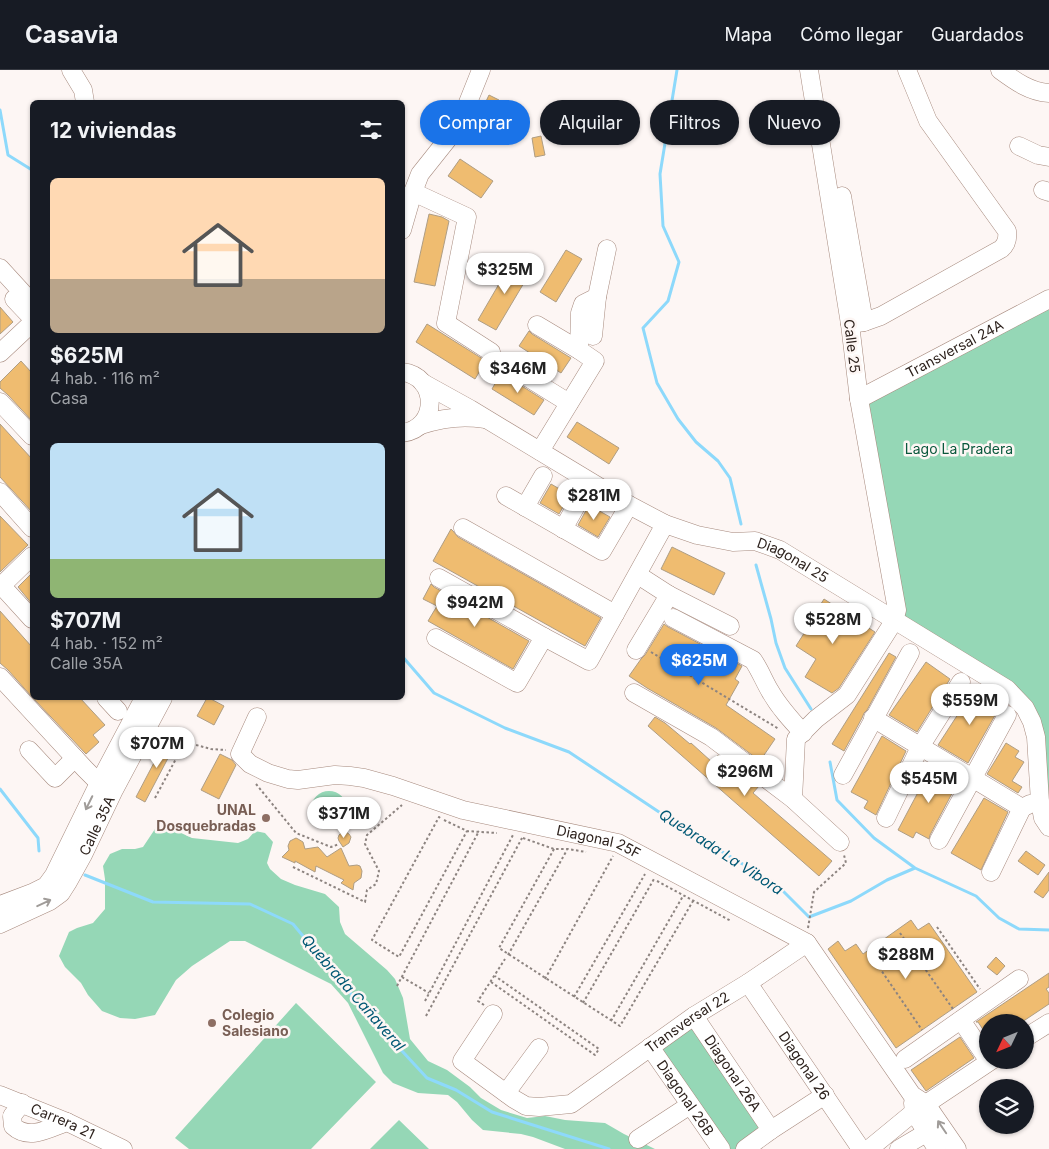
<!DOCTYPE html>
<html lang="es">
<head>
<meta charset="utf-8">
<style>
	body { margin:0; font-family:Inter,sans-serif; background:#20242c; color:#f1f3f6; height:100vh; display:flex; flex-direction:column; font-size:19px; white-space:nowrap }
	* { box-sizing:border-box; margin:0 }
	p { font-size:16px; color:#9ea1a6 }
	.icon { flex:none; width:28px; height:28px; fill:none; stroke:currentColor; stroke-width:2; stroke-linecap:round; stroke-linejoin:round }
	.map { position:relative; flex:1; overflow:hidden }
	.sheet { position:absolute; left:30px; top:30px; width:375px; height:600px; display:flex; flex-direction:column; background:#171b24; border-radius:8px; box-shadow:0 1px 4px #0004 }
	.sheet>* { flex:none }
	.banner { position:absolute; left:420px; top:30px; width:475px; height:45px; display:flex; gap:10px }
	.needle { width:32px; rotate:227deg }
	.controls { position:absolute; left:979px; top:944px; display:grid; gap:10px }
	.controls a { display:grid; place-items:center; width:55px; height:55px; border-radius:50%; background:#171b24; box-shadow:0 1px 4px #0004; font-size:25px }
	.price { position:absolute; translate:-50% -42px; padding:0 11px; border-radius:18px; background:#fff; color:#222; font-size:16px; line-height:32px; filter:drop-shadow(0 1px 2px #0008) }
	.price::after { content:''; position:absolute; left:50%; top:30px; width:15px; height:11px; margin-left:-8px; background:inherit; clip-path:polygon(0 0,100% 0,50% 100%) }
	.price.on { background:#1a73e8; color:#fff }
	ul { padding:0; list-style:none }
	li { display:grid; align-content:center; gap:10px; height:265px; padding:0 20px }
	li span { display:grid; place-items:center; height:155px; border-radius:8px; color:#555 }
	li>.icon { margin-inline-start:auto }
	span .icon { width:90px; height:90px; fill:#fffc; stroke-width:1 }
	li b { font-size:21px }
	h2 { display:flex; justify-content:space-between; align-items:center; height:60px; padding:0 20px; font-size:21px }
	.tag { padding:0 18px; border-radius:22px; background:#171b24; box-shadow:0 1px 4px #0004; font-size:18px; line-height:45px }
	.tag.on { background:#1a73e8; color:#fff }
	header { display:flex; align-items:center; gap:30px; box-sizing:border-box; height:70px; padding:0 25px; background:#171b24; border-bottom:1px solid #363941 }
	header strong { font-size:24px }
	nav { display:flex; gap:28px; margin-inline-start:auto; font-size:18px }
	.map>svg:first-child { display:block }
	.green { fill:#95d7b6 }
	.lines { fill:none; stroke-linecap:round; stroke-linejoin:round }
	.stream { stroke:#8dd9fb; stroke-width:3 }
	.building { fill:#efbc70; stroke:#ae9d84 }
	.minor-casing { stroke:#a78a7e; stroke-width:19 }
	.path { stroke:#8d8480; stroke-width:2; stroke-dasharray:2.5 2.5; stroke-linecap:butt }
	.minor { stroke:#fff; stroke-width:18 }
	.oneway { stroke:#a09c99 }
	.education-dot { fill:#8d6e63; stroke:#fdf6f4; stroke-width:2 }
	.labels { text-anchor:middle; stroke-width:5; stroke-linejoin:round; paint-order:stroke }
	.street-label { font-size:14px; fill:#2d221d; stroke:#fdf6f4 }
	.park-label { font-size:14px; fill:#0a583c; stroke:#fdf6f4 }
	.education-label { font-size:14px; font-weight:bold; fill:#785e54; stroke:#fdf6f4; text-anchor:end }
	.water-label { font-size:15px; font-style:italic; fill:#005874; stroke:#fdf6f4 }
</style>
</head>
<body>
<header>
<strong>Casavia</strong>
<nav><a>Mapa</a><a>Cómo llegar</a><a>Guardados</a></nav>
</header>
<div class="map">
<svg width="1049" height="1079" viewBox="0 0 1049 1079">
	<rect width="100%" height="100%" fill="#fdf6f4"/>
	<path class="green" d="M1049,229V757L1025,638L894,551L859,329Z
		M311 739a18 18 0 1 1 36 0a18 18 0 1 1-36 0Z
		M168,757L192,768L238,773L248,769L255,761L265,763L273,772L267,793L270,799L281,809L295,815L325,824L339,837L340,852L345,864L387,900L395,909L403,928L410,969L428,991L447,1000L470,1017L481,1028L501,1040L527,1048L545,1046L565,1050L605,1053L624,1064L655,1079H565L533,1067L521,1064L483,1060L472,1050L457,1032L448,1025L418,1023L393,1013L383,1003L348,933L331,914L245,871H230L192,896L176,910L155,945L135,949L120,948L102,941L88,925L81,913L65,897L59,886L69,862L77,858L93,853L105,839V809L103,796L110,784L122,779H135L143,777L155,759Z
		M296,933L376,1012L311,1079H189L175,1068Z
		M694,946L771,1060L745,1079H721L650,977Z
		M399,1050L429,1079H370Z"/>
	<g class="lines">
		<path class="stream" d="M677,0L660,104L663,156L679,192L668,231L643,258L657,313L678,349L696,372L718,391L730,408L741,454
			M0,40L8,85L32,100
			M756,495L771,549L776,573L785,598L811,639
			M402,586L434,623L505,658L569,682L689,762L776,814L809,847L851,831L887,810L915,798
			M830,692L837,730L874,768L915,798L976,826L999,848L1019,859L1049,860
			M0,719L38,768L39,781
			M85,805L153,832L250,834L293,854L366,942L427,1008L456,1020L492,1042L609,1079"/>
	</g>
	<path class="building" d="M489,25L499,30L491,47L481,42Z
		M541,66L545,85L535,87L532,68Z
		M460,89L493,111L481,128L448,106Z
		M429,144L442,147L449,151L435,216L414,212Z
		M566,180L582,189L556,232L540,222Z
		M513,190L531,201L496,260L478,250Z
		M0,237L13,252L0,264Z
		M427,254L486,291L475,309L416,272Z
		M529,261L532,264L571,288L561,303L519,276Z
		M21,291L32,303V351L8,325L0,318V312Z
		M501,303L544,330L534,345L492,319Z
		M577,352L619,378L609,394L567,367Z
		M0,354L32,389V442L0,407Z
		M551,414L570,425L559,444L540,433Z
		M589,435L610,447L598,467L578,455Z
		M0,446L28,475L0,502Z
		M451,459L453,461L458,467L601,548L585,576L433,491Z
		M672,477L725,503L714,525L661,499Z
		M32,503V534L18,517Z
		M431,514L434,517L529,571L513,599L428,551L437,536L423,529Z
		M824,529L875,562L839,618L832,623L805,607L816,589L796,576L815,546L814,545Z
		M0,541L32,577V627L8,600L0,593Z
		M664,554L668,557L742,596L735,609L739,612L726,635L775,669L760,691L716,658L647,618L629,606L641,589L645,585Z
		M889,583L896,587L867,640L864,643L862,648L844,681L832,674Z
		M926,592L950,609L917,662L889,645Z
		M975,618L1001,636L998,640L968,693L938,675Z
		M33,628H80L105,655L93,665L99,672L86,684Z
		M207,628H209L224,636L214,655L197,646Z
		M655,647L665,653L690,674L691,673L712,692L718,685L759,716L753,723L832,791L819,806L648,656Z
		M168,666L177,671L145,732L136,727Z
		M882,666L906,681L876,745L864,738L868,731L851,722Z
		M1006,673L1019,681L1015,687L1024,692L1012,711L1022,717L1018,723L987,704Z
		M220,684L232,690L236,695L219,729L201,720Z
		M932,696L958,712L930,765L929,769L916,762L913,768L898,760Z
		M984,728L1008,742L981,800L951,783Z
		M342,762H346L349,764L351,767L349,773L343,777L339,771L338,768L339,765Z
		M296,768L298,769L303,772L305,779L318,777L327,787L341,778L349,796L357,795L360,796L362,801L361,808L354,813L353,820L341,813L344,810L316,796L315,802L295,791V793L282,787L289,780L288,776L290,771Z
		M1026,781L1045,795L1038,805L1018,791Z
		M1049,802V820L1043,828L1034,822Z
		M911,850L918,860L929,853L977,922L896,978L828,879L838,871L845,881L856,874L863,884Z
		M996,887L1005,896L997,905L987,897Z
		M1049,903V917L1046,919L1049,923V934L1022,952H988V967L978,952H976Z
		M960,967L974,988L926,1021L911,1000Z"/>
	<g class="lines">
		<defs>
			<g id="minor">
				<path d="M71,0L83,20L85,32"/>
				<path d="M1000,0C1015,11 1030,22 1049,23"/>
				<path d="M1019,76L1038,85L1049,87"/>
				<path d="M1043,120L1049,122"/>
				<path d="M413,122L467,147L446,253L491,282"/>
				<path d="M842,126L864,252"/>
				<path d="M402,160L413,122L420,104L459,55L481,0"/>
				<path d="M0,198L32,233"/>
				<path d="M14,229L32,248"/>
				<path d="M850,254L864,252L881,246L1001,179C1007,174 1008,168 1007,161L928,51L907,0"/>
				<path d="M537,255L579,280L595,291L540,381"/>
				<path d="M593,266L597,227"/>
				<path d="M579,280L580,243L583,234L597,227L607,179"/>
				<path d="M0,283L32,253"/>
				<path d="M506,294L569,333"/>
				<path d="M402,302C439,306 439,359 402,363"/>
				<path id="s1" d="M423,313L470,339L629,435L665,454L697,465L733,472L755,471L780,480L1007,619L1025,638L1032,652L1036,667L1040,732L1043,748L1049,757"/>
				<path id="s2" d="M859,329L1049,229"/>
				<path d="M0,332L32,366"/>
				<path d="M421,355C442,348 461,345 484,349"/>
				<path d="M0,422L32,458"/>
				<path d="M506,426L602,481L629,435"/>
				<path d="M525,437L543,406"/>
				<path d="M463,458L615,544"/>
				<path d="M563,459L580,429"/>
				<path d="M638,505L669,525L730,556"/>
				<path d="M439,508L544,567L589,591L665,454"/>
				<path d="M0,514L32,549"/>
				<path d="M0,517L32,486"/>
				<path d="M673,548L753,590C760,600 764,611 770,621C779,637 791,650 803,663"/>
				<path d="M436,568L517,613L544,567"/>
				<path d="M636,580L669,525"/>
				<path d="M0,607L85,699L99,713L109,717"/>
				<path d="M634,623L711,667L793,729L840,772"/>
				<path d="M106,628L118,641"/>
				<path id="s3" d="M257,647L240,684L250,694L268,703L288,709L298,710L335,705L350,706L364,708L393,716L463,740L618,773L807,873L912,1025L926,1034L957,1079"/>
				<path d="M873,648L1022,738L1030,734L1040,732"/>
				<path d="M29,680L55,708L75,688"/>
				<path d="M843,705L910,583"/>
				<path d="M793,729L796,669L816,649L847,625L894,551L897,540L859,329L850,254L809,0"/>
				<path d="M886,748L920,677L961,612"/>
				<path d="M939,770L1007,645"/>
				<path d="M991,802L1022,738"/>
				<path d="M0,835L32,823L46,816L54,805L99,713L144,628"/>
				<path id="s4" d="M0,854L50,831L61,823L68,812L83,785L114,720L163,628"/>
				<path id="s5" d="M748,913L861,1079"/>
				<path id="s6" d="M493,944L462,991L514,1029L526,1036L539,1037L571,1034L694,946L748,913L807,873"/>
				<path id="s7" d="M694,946L771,1060"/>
				<path d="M961,950L988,990"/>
				<path d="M1025,968L1049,953"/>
				<path id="s8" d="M650,977L721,1079"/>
				<path d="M905,989L1019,909"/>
				<path d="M506,1023L539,978"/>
				<path id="s9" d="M0,1025L67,1052L123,1079"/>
				<path d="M22,1033L12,1046L13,1056C29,1071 50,1058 67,1052"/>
				<path d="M913,1033L914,1042L937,1079"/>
				<path d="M638,1069L690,1035"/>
				<path d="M745,1079L771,1060L825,1025"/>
				<path d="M869,1079L914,1042L992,990"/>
				<path d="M899,1079L926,1063"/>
			</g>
		</defs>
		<use href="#minor" class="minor-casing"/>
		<path class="path" d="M651,582L779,659
			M256,714L296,763L331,777L339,774
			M155,728L185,672L211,679L226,680
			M440,748L439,747L372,870L399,887L467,761
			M444,750L467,761L497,763
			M523,768L554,779H568L586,782
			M554,779L499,878L620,956L693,831
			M293,797L365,832L367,820L376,814L379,801L365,774L367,765L402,735
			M657,811L731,851
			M937,857L980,919
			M808,858L814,822L846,793L844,785
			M900,863L953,939
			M868,881L922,960
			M508,885L567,780
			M402,907L429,923
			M545,909L613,786
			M491,912L595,985L599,979L495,906
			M397,916L479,761
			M574,927L645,804
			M425,931L513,765
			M583,933L654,809
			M484,935L478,931L505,889
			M426,946L522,768
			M611,951L683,826"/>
		<use href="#minor" class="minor"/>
	</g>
	<defs><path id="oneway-shaft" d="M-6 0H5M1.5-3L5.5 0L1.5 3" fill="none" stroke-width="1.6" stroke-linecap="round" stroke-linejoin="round" transform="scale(1.25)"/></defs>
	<g class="oneway">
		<use href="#oneway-shaft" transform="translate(89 733) rotate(116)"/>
		<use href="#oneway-shaft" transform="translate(44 833) rotate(-25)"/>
		<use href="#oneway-shaft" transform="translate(942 1057) rotate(-124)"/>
	</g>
	<g class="education-dot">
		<circle cx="266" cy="748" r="5"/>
		<circle cx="212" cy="953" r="5"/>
	</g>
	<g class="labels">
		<g class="street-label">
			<text transform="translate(852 276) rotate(83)" y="5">Calle 25</text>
			<text dy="5" stroke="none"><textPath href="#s2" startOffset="108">Transversal 24A</textPath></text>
			<text dy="5" stroke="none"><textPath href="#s1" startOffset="415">Diagonal 25</textPath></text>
			<text dy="5" stroke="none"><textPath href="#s4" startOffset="145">Calle 35A</textPath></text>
			<text dy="5" stroke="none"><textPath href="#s3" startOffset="416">Diagonal 25F</textPath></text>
			<text dy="5" stroke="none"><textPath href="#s6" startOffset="322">Transversal 22</textPath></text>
			<text dy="5" stroke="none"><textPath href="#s5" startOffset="100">Diagonal 26</textPath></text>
			<text dy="5" stroke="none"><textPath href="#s7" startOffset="69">Diagonal 26A</textPath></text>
			<text dy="5" stroke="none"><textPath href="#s8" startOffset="62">Diagonal 26B</textPath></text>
			<text dy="5" stroke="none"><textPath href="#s9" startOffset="68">Carrera 21</textPath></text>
		</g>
		<g class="park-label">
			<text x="959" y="384">Lago La Pradera</text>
		</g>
		<g class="education-label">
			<text x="256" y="745">UNAL<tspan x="256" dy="16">Dosquebradas</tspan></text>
			<text x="222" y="950" text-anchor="start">Colegio<tspan x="222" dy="16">Salesiano</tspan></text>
		</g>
		<g class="water-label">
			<text transform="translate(721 782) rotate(33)" y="5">Quebrada La Vibora</text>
			<text transform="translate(353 923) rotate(49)" y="5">Quebrada Cañaveral</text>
		</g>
	</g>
</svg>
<div class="controls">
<a><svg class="needle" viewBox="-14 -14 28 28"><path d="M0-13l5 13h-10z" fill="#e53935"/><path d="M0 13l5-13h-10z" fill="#9ea1a6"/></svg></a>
<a><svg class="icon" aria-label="layers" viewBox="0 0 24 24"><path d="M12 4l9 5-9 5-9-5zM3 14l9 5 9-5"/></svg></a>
</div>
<b class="price" style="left:505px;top:225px">$325M</b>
<b class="price" style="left:518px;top:324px">$346M</b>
<b class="price" style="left:594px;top:451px">$281M</b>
<b class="price" style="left:475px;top:558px">$942M</b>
<b class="price" style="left:833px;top:575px">$528M</b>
<b class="price on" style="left:699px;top:616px">$625M</b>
<b class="price" style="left:970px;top:656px">$559M</b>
<b class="price" style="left:157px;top:699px">$707M</b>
<b class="price" style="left:745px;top:727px">$296M</b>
<b class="price" style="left:929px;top:734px">$545M</b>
<b class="price" style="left:344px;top:769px">$371M</b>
<b class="price" style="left:906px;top:910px">$288M</b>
<div class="banner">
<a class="tag on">Comprar</a>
<a class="tag">Alquilar</a>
<a class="tag">Filtros</a>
<a class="tag">Nuevo</a>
</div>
<section class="sheet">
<h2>12 viviendas<svg class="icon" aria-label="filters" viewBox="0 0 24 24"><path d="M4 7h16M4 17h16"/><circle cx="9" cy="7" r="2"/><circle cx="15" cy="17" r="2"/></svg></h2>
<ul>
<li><span style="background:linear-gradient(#ffd9b3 65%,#b9a48a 0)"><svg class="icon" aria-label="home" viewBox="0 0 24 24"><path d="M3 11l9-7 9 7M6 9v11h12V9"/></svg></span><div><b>$625M</b><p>4 hab. · 116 m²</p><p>Casa</p></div></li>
<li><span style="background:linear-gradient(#bfe0f5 75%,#8fb573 0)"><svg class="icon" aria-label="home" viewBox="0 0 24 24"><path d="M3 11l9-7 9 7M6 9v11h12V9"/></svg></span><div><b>$707M</b><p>4 hab. · 152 m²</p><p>Calle 35A</p></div></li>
</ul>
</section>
</div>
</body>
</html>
